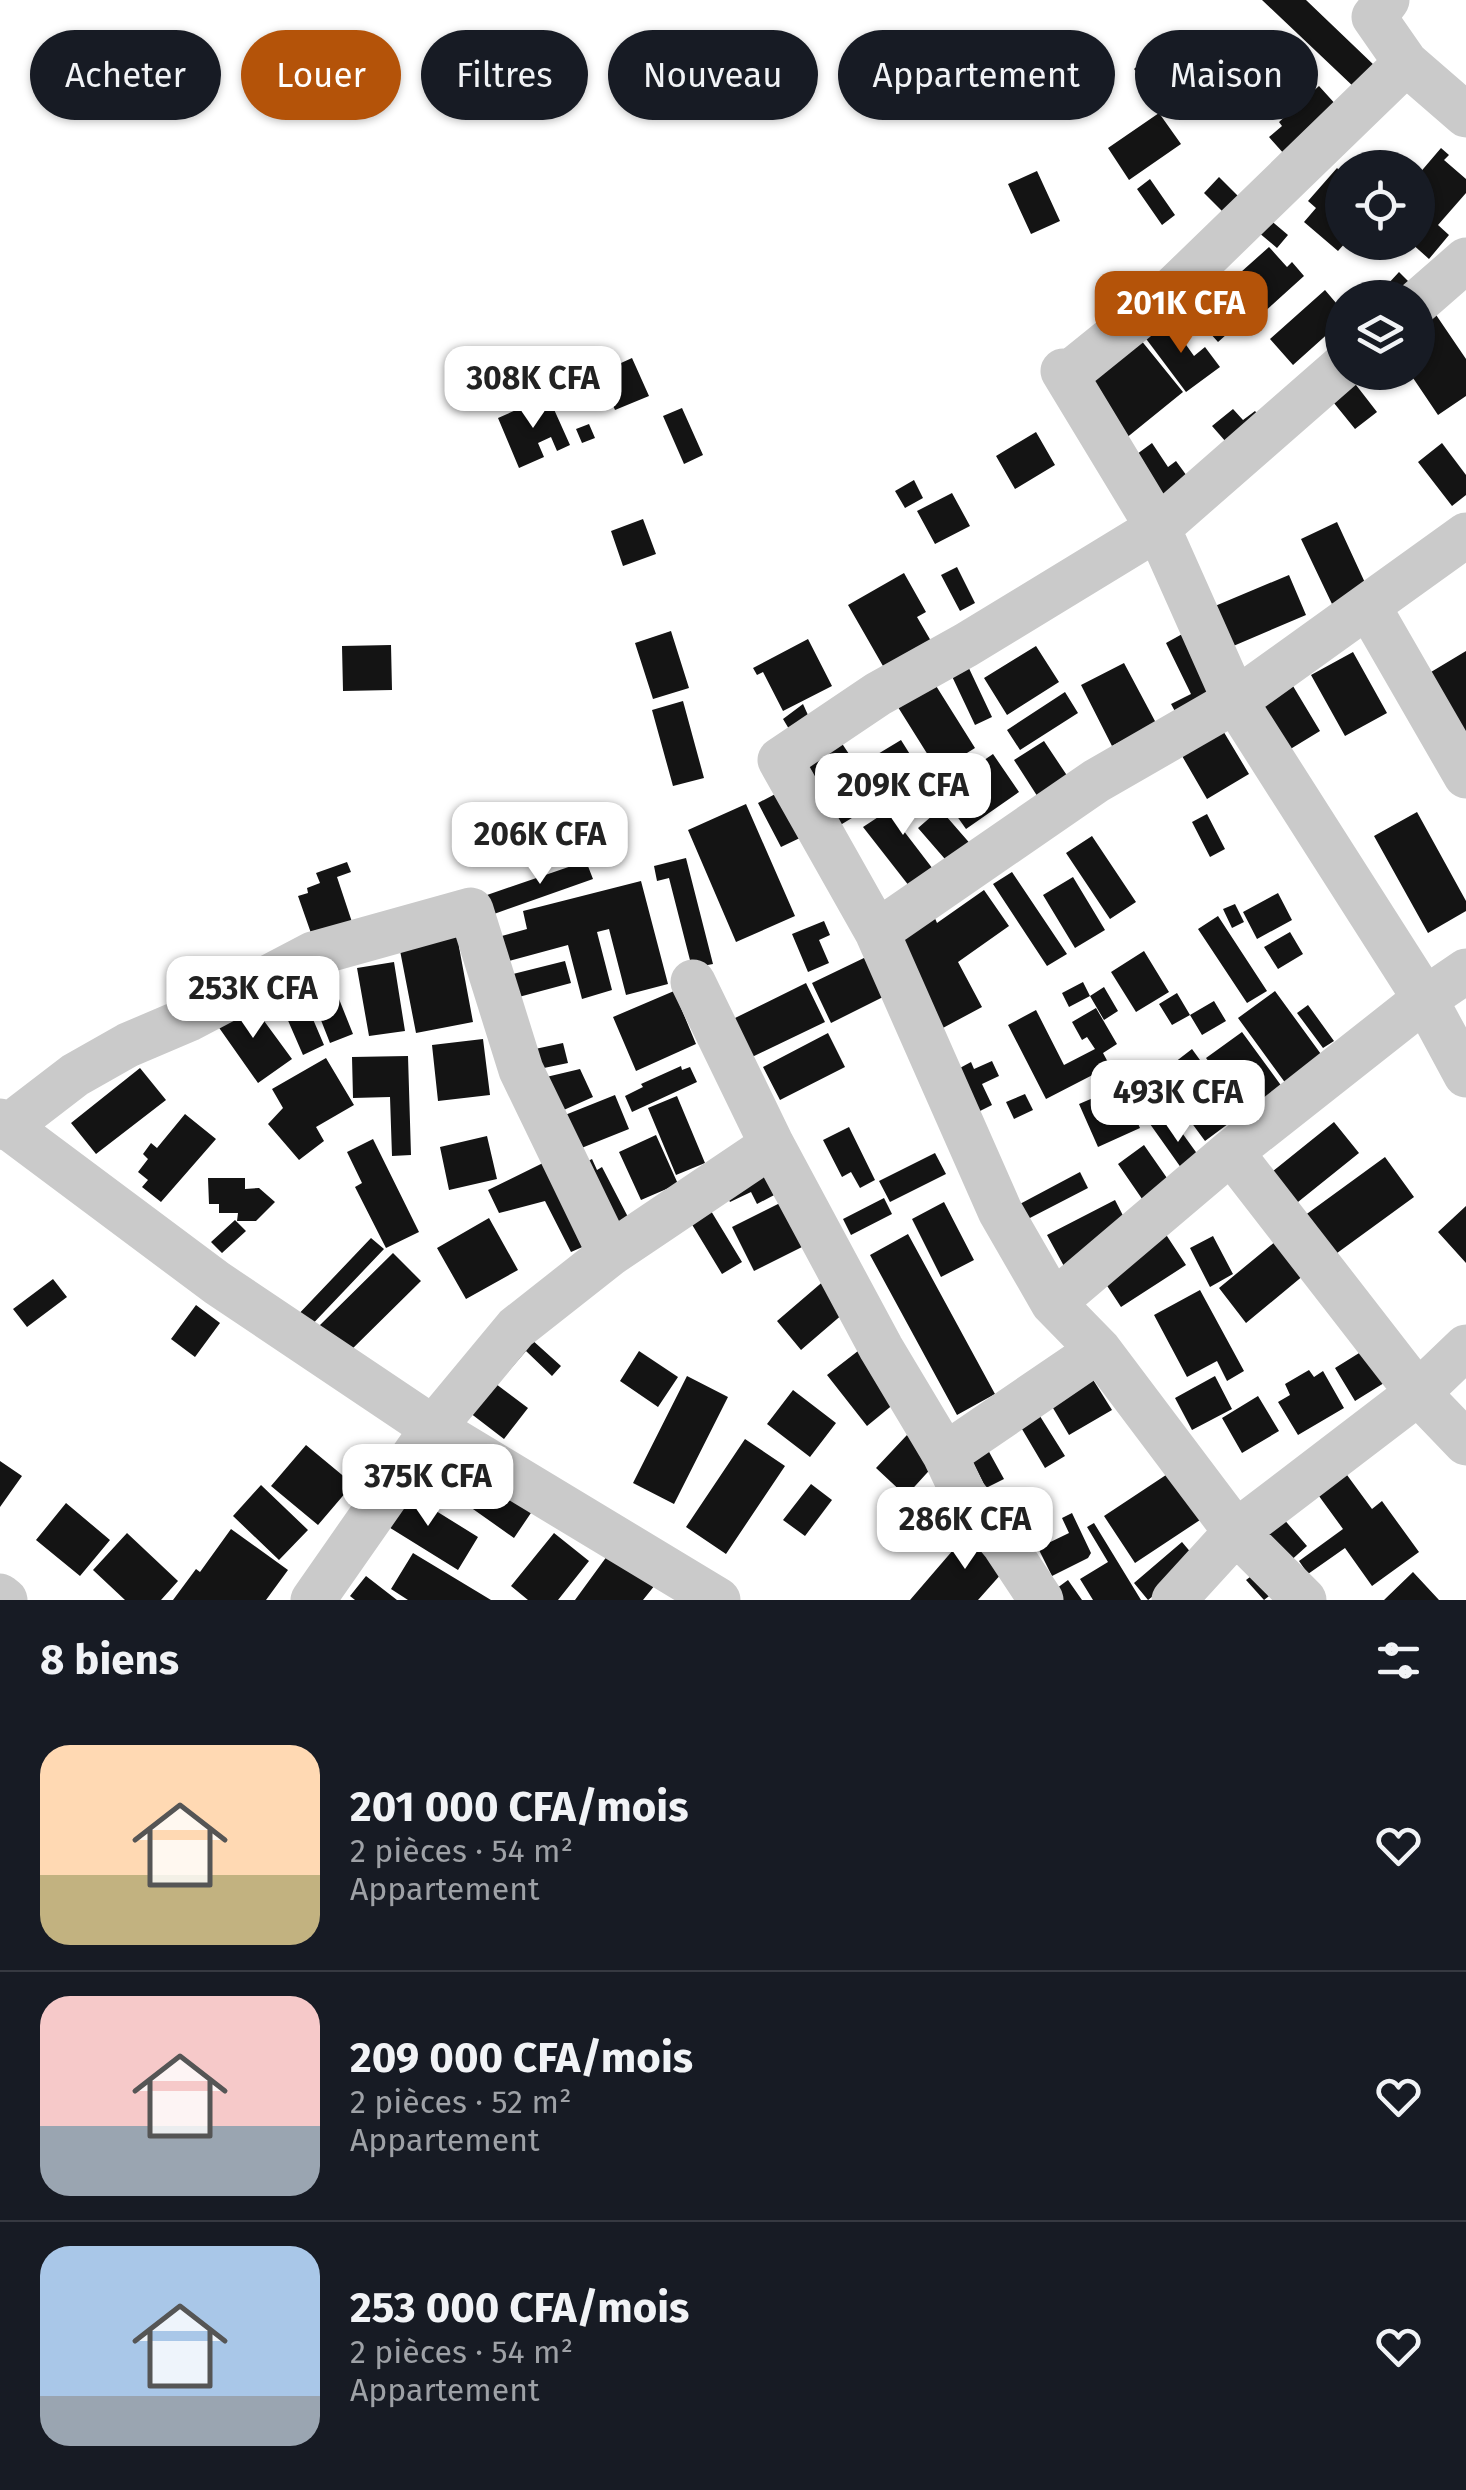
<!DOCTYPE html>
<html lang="fr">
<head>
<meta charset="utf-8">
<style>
	body { margin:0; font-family:"Fira Sans",sans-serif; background:#20242c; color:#f1f3f6; height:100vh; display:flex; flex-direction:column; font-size:38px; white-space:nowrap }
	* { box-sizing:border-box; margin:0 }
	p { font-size:32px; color:#9ea1a6 }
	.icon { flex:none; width:55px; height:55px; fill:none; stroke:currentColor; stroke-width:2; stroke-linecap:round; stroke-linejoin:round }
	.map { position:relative; height:1600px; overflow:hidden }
	.drawer { display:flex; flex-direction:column; background:#171b24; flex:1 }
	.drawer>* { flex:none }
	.hud { position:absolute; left:30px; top:30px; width:1408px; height:90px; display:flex; gap:20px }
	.buttons { position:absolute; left:1325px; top:150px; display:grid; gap:20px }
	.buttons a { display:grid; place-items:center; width:110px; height:110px; border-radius:50%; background:#171b24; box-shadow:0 2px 8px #0004; font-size:50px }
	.price { position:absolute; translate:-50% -85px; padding:0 22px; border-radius:20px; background:#fff; color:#222; font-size:32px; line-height:65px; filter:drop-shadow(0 2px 5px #0008) }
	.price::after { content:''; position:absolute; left:50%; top:60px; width:30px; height:22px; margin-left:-15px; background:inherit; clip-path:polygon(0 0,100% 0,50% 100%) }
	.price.on { background:#b45309; color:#fff }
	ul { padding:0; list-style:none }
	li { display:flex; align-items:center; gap:30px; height:250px; padding:0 40px }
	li+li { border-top:2px solid #363941 }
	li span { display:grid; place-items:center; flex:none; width:280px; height:200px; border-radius:30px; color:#555 }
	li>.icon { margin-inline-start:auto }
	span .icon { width:120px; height:120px; fill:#fffc; stroke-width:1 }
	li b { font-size:42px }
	h2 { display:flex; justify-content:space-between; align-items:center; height:120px; padding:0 40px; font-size:42px }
	.pill { padding:0 35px; border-radius:45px; background:#171b24; box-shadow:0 2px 8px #0004; font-size:35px; line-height:90px }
	.pill.on { background:#b45309; color:#fff }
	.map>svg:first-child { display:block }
	.building { fill:#141414 }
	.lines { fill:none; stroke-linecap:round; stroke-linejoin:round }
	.minor { stroke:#cacaca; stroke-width:45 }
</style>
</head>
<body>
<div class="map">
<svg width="1466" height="1600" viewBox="0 0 1466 1600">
	<rect width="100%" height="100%" fill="#fff"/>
	<path class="building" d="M1262,0H1306L1376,67L1356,89Z
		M1171,36L1196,64L1160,97L1134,69Z
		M1319,86L1338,107L1285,155L1269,137L1282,126L1279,122Z
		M1159,113L1181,144L1129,180L1108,148Z
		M1441,148L1449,155L1444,160L1466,179V193L1438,225L1449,235L1429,259L1410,242H1418V175Z
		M1337,168L1342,173V242H1346L1338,251L1304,222L1316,208L1308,201Z
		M1037,171L1060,221L1031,234L1008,184Z
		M1219,177L1243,201L1228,217L1204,193Z
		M1150,179L1175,215L1162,225L1137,189Z
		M1269,219L1288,235L1277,248L1258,232Z
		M1269,247L1287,267L1292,262L1304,276L1252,323L1222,289Z
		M1399,272L1415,288L1405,298H1375Z
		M1325,290L1342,310V321L1293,365L1270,339Z
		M1206,296L1235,327L1218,342L1190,311Z
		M1430,306L1466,359V396L1438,415L1409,372H1418V315Z
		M1167,318L1194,356L1205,347L1220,367L1186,392L1144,336Z
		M1136,334L1183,392L1125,439L1078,382Z
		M632,358L649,396L615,410L599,373Z
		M1346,372L1377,412L1355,429L1321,387Z
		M571,385L577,397L564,403L559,391Z
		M548,396L570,445L557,451L551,437L538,443L544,457L519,468L498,418Z
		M682,408L703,455L684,464L663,416Z
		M1233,409L1243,420L1255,411L1265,423L1233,450L1212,426Z
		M589,424L595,438L582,443L576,429Z
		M1036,432L1055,465L1015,489L996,456Z
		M1152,443L1168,467L1176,461L1192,483L1165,501L1133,457Z
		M1442,443L1466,475V495L1452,506L1418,462Z
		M914,480L923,498L905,508L895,491Z
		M952,493L970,526L935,544L917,511Z
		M643,519L656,554L623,566L611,531Z
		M1337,522L1367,587L1332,604L1301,539Z
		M957,567L975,603L960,611L941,575Z
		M904,573L926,612L917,617L931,641L887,673L848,605Z
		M1289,575L1306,615L1231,647L1215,606Z
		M671,631L689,688L653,699L635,643Z
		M1184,633L1215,696L1177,715L1171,704L1191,694L1166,643Z
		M808,639L832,686L783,711L763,672L757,675L753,668Z
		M391,645L392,690L343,691L342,646Z
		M1036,646L1059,682L1007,715L984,678Z
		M1466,651V732L1426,675Z
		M1353,652L1387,713L1345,736L1311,675Z
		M966,662L992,717L975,725L949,670Z
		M1124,663L1156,723L1112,746L1081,685Z
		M933,681L975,748L938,771L896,704Z
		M1293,686L1320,731L1279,756L1263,704Z
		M1065,692L1078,713L1020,750L1007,730Z
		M683,701L704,778L673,786L652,710Z
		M803,704L812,724L792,734L783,719Z
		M1219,724L1249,774L1207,799L1178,749Z
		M901,740L923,775L837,827L815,792Z
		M1044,741L1074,786L1043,805L1014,760Z
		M841,742L851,757L806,785L797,771Z
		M993,754L1019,792L966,829L939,791Z
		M930,783L936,792L929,797L933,804L900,826L936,873L913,891L863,827Z
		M781,791L804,836L781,847L758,803Z
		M746,804L795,916L736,942L688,830Z
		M940,809L973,847L951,866L918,828Z
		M1417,812L1466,901V911L1428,933L1374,836Z
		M1207,814L1225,849L1210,857L1192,822Z
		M1092,836L1136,902L1110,919L1066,853Z
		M686,858L713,964L692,968L669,878L657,881L654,866Z
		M586,861L593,879L494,914L487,895Z
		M347,862L351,872L337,877L352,922L312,936L298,896L308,893L307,888L320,883L316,873Z
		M1012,872L1067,954L1047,966L993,884Z
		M1073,877L1105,930L1075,948L1043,895Z
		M641,881L668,984L626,995L609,929L597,932L612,990L582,999L568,945L505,962L498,937L527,929L523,911Z
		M984,890L1009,926L958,962L982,1007L941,1029L892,938L934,916L937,923Z
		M1278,893L1292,920L1257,939L1243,912Z
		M1235,904L1244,922L1232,928L1223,909Z
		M1218,916L1267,991L1247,1003L1198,929Z
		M824,921L830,935L819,940L829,963L808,972L792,934Z
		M462,923L466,946L459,947L473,1022L416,1033L397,935Z
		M1290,932L1303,954L1278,969L1264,947Z
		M1144,951L1169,992L1136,1012L1111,972Z
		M866,957L885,996L831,1023L812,983Z
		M323,959L353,1034L330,1043L300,967Z
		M565,961L571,983L515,998L509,975Z
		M394,962L405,1031L369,1036L357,968Z
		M295,977L324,1045L303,1055L273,986Z
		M1083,982L1090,996L1069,1007L1062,993Z
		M806,983L825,1022L752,1057L733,1019Z
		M1104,987L1118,1011L1104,1020L1090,996Z
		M674,991L696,1044L636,1071L613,1017Z
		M1275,991L1326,1061L1289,1088L1238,1018Z
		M1177,993L1190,1015L1172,1025L1159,1004Z
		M248,999L292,1059L258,1083L215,1022Z
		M1214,1001L1226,1021L1202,1035L1190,1015Z
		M1308,1005L1334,1041L1323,1048L1297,1013Z
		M1096,1008L1117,1044L1103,1053L1110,1066L1046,1099L1008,1025L1036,1010L1064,1065L1095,1049L1087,1037L1082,1040L1072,1022Z
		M1242,1032L1288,1095L1253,1121L1206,1058Z
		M828,1033L845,1067L780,1100L763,1067Z
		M483,1039L490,1095L438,1101L432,1045Z
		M563,1043L568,1063L539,1069L535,1049Z
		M1192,1049L1240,1115L1205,1141L1157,1076Z
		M408,1056L411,1155L392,1156L390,1097L353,1098L352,1057Z
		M326,1058L354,1105L316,1127L324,1141L299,1160L268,1124L283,1108L272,1089Z
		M992,1061L999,1076L982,1084L992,1105L978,1112L958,1069L971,1062L974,1069Z
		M681,1066L682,1070L690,1067L697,1082L632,1112L625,1096L643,1087L641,1084Z
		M140,1068L166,1100L96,1154L71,1123Z
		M580,1069L593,1097L557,1113L542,1078Z
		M1151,1071L1159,1084L1139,1096L1132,1083Z
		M1121,1086L1140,1128L1098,1147L1079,1104Z
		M1025,1094L1033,1110L1014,1119L1006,1102Z
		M615,1095L629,1129L569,1153L555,1119Z
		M677,1096L705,1163L676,1175L648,1108Z
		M1167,1112L1206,1166L1189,1179L1150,1124Z
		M185,1114L216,1139L161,1202L142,1187L148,1180L138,1172L148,1159L143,1154L151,1143L157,1148Z
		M1334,1122L1359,1153L1293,1206L1268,1175Z
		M849,1127L875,1180L860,1188L851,1172L842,1177L823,1140Z
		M656,1135L678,1184L641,1200L619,1152Z
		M487,1136L497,1179L449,1190L440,1147Z
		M373,1139L419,1232L386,1248L355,1187L362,1183L347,1152Z
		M1144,1145L1176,1191L1149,1209L1118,1164Z
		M935,1153L946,1174L890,1202L879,1181Z
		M1385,1157L1414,1197L1333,1256L1304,1216Z
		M592,1159L597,1170L602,1167L628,1217L607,1228L574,1168Z
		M547,1161L587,1245L571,1252L545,1201L499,1213L488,1190Z
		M766,1170L778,1193L757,1204L751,1192L730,1202L724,1191Z
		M1080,1172L1088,1188L1026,1220L1018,1205Z
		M208,1178H245V1189L259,1188L275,1202L256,1221H237L238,1213H219V1204H209Z
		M884,1198L892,1214L851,1235L843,1219Z
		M1115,1200L1132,1233L1065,1268L1047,1235Z
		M705,1201L742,1262L722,1274L685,1213Z
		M782,1202L804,1246L754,1271L732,1227Z
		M944,1202L974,1260L941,1277L912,1219Z
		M1466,1206V1263L1438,1232Z
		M489,1218L518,1270L466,1299L437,1248Z
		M235,1220L246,1231L222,1253L211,1242Z
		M1163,1230L1186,1265L1121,1307L1098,1272Z
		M908,1234L995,1394L957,1415L870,1255Z
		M1213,1236L1233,1274L1210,1287L1190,1248Z
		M371,1238L384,1249L305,1332L293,1320Z
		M1276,1241L1304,1275L1246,1323L1219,1288Z
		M393,1253L421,1281L344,1357L317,1328Z
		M53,1279L67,1297L27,1327L13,1309Z
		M826,1279L851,1307L801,1350L777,1321Z
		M1200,1290L1244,1371L1227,1381L1217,1361L1187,1377L1154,1315Z
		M196,1305L220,1323L195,1357L171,1339Z
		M521,1330L561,1366L552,1376L526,1351L507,1373Z
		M867,1344L906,1394L867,1426L827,1375Z
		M1364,1350L1384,1383L1355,1401L1335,1368Z
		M639,1351L678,1377L658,1407L620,1381Z
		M1309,1370L1314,1377L1323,1371L1344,1408L1298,1435L1278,1402L1290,1395L1285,1384Z
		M484,1375L528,1408L504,1439L461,1406Z
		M687,1376L728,1397L674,1504L633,1483Z
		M1215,1376L1232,1409L1192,1430L1175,1398Z
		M1092,1378L1112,1410L1069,1435L1050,1403Z
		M793,1390L836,1423L810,1457L767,1424Z
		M1258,1396L1279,1431L1242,1453L1222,1418Z
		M1038,1413L1065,1456L1045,1468L1019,1424Z
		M907,1435L936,1463L906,1496L876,1468Z
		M745,1439L785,1466L726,1554L686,1527Z
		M443,1443L535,1507L514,1538L422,1473Z
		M306,1445L353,1484L318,1525L271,1486Z
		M988,1450L1004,1479L986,1488L971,1459Z
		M1336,1460L1372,1509L1382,1501L1419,1552L1372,1586L1345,1548L1308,1574L1299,1561L1343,1529L1308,1481Z
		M0,1461L22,1476L0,1507Z
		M1169,1473L1200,1520L1135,1563L1104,1516Z
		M811,1484L832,1500L805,1536L783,1520Z
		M261,1485L308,1530L279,1560L233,1516Z
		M399,1488L478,1537L458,1570L379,1521Z
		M66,1503L110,1540L80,1576L36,1540Z
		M1072,1513L1091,1553L1088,1558L1052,1576L1038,1548L1069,1533L1062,1518Z
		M1282,1517L1307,1546L1288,1563L1263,1534Z
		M1094,1523L1141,1600H1093L1080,1579L1108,1562L1087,1527Z
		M972,1528L1011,1563L978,1600H910Z
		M231,1529L288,1570L266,1600H173L196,1569L200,1572Z
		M127,1533L178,1581L161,1600H125L93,1570Z
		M554,1533L589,1561L558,1600H528L511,1586Z
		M1182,1542L1198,1561L1148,1600L1134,1583Z
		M610,1552L655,1585L643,1600H575Z
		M413,1553L491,1600H408L391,1589Z
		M1262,1568L1278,1589L1264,1600L1246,1580Z
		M1413,1572L1439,1600H1384Z
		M366,1576L397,1600H355L350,1596Z
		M1068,1580L1082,1600H1059L1053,1591Z"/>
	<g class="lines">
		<path class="minor" d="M1387,0L1374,17L1406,63
			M1418,302L1466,260
			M1063,371L1158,528L1235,701L1425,999L1466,1075
			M1067,375L1171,291L1406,63L1466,115
			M1368,606L1466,776
			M877,932L1096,781L1235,701L1466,535
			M693,982L772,1145L881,1348L945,1455L964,1495L1004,1544L1041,1600
			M0,1121L217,1283L433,1428L718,1600
			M6,1128L75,1075L128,1045L189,1019L313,954L471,910L521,1070L610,1254
			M1231,1152L1418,1393L1466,1443
			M1053,1303L1231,1152L1425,999L1466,971
			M945,1455L1099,1350
			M0,1596L5,1600
			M313,1600L433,1428L516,1328L610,1254L772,1145
			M1174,1600L1236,1532L1418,1393L1466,1347
			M1304,1600L1236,1532L1099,1350L1053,1303L1000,1211L877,932L780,760L878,694L966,645L1158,528L1342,367"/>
	</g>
</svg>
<div class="buttons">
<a><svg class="icon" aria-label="locate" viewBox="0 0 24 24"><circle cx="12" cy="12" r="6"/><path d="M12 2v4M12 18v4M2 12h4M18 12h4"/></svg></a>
<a><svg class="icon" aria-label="layers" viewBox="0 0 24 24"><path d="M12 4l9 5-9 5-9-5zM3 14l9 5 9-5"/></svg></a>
</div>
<b class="price on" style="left:1181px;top:356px">201K CFA</b>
<b class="price" style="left:533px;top:431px">308K CFA</b>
<b class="price" style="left:903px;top:838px">209K CFA</b>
<b class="price" style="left:540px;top:887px">206K CFA</b>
<b class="price" style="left:253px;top:1041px">253K CFA</b>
<b class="price" style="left:1178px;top:1145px">493K CFA</b>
<b class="price" style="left:428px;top:1529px">375K CFA</b>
<b class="price" style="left:965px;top:1572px">286K CFA</b>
<div class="hud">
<a class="pill">Acheter</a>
<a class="pill on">Louer</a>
<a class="pill">Filtres</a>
<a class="pill">Nouveau</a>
<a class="pill">Appartement</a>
<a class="pill">Maison</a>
</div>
</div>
<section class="drawer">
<h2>8 biens<svg class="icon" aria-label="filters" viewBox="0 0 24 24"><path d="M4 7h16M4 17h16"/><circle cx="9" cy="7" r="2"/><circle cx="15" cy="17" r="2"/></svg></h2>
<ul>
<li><span style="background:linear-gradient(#ffd9b3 65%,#c2b280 0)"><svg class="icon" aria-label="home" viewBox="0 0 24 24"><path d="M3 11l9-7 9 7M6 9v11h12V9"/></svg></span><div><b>201 000 CFA/mois</b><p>2 pièces · 54 m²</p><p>Appartement</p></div><svg class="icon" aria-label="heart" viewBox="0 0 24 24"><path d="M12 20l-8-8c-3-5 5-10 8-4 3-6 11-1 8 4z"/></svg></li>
<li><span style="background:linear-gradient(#f6c9c9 65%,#9aa5b1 0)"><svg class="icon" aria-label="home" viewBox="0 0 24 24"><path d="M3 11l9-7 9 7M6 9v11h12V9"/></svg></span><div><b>209 000 CFA/mois</b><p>2 pièces · 52 m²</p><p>Appartement</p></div><svg class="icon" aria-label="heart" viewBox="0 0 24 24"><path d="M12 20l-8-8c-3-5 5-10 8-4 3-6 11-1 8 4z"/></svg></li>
<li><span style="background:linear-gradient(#a9c7e8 75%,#9aa5b1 0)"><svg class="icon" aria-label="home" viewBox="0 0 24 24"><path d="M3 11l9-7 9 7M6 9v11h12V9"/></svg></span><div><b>253 000 CFA/mois</b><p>2 pièces · 54 m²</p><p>Appartement</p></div><svg class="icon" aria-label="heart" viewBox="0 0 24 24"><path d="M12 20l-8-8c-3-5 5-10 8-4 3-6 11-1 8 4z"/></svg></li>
</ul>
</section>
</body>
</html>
